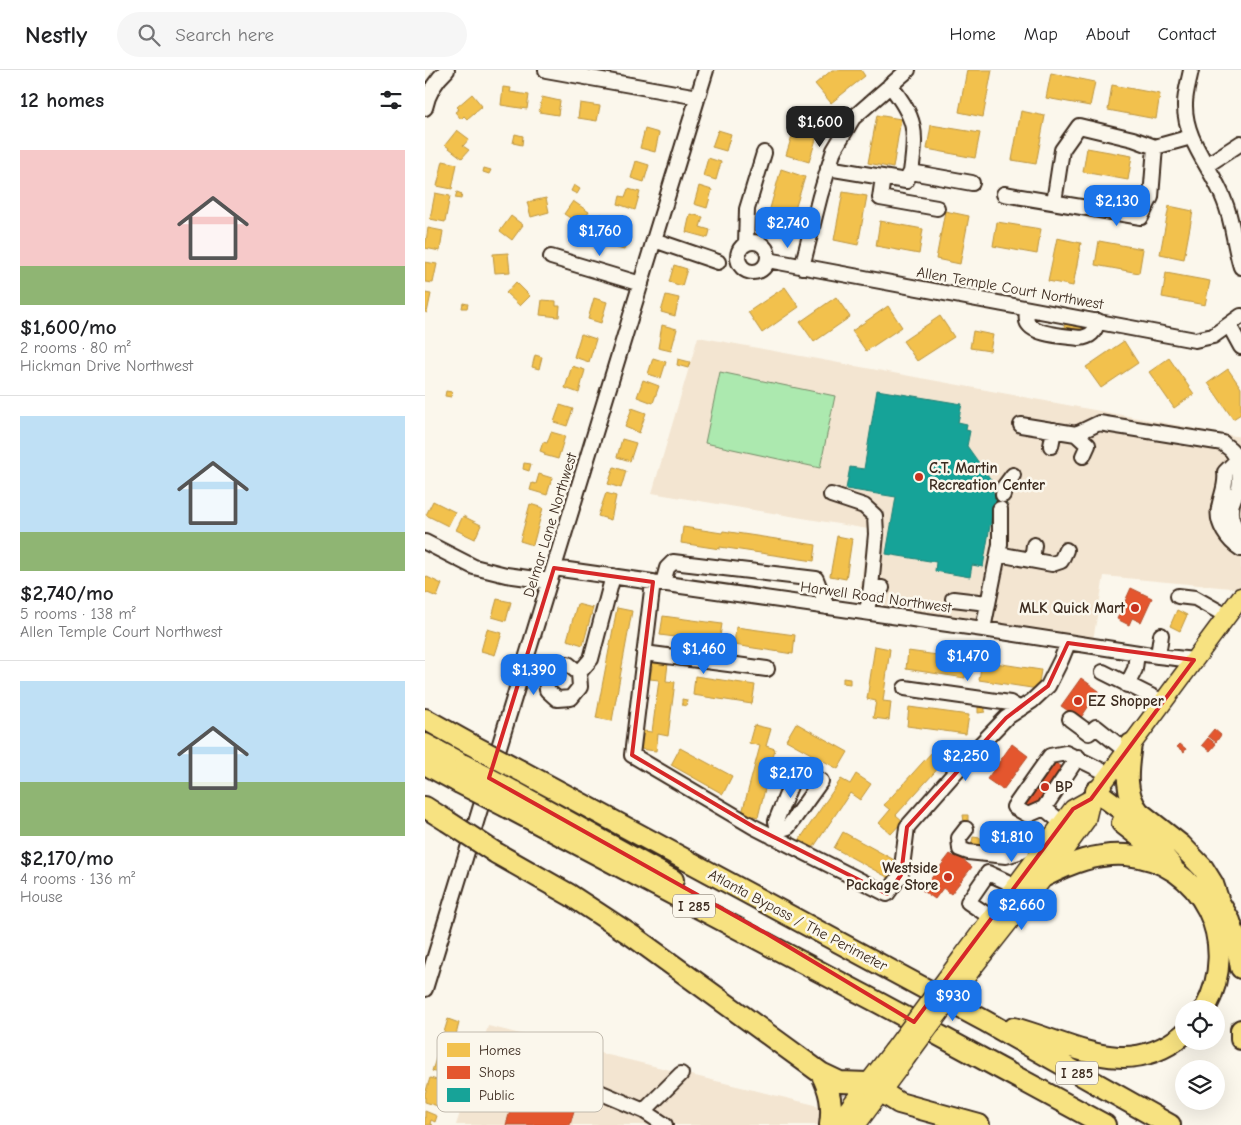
<!DOCTYPE html>
<html lang="en">
<head>
<meta charset="utf-8">
<style>
	body { margin:0; font-family:"Comic Neue",sans-serif; background:#f6f6f6; color:#202124; height:100vh; display:flex; flex-direction:column; font-size:19px; white-space:nowrap }
	* { box-sizing:border-box; margin:0 }
	p { font-size:16px; color:#757577 }
	.icon { flex:none; width:28px; height:28px; fill:none; stroke:currentColor; stroke-width:2; stroke-linecap:round; stroke-linejoin:round }
	.map { position:relative; flex:1; overflow:hidden }
	.details { display:flex; flex-direction:column; background:#fff; width:425px }
	.details>* { flex:none }
	.fabs { position:absolute; left:750px; top:930px; display:grid; gap:10px }
	.fabs a { display:grid; place-items:center; width:50px; height:50px; border-radius:50%; background:#fff; box-shadow:0 5px 20px #0002; font-size:25px }
	.price { position:absolute; translate:-50% -42px; padding:0 11px; border-radius:10px; background:#1a73e8; color:#fff; font-size:16px; line-height:32px; filter:drop-shadow(0 1px 2px #0008) }
	.price::after { content:''; position:absolute; left:50%; top:30px; width:15px; height:11px; margin-left:-8px; background:inherit; clip-path:polygon(0 0,100% 0,50% 100%) }
	.price.current { background:#222; color:#fff }
	ul { padding:0; list-style:none }
	li { display:grid; align-content:center; gap:10px; height:265px; padding:0 20px }
	li+li { border-top:1px solid #e0e0e0 }
	li span { display:grid; place-items:center; height:155px; border-radius:0px; color:#555 }
	li>.icon { margin-inline-start:auto }
	span .icon { width:90px; height:90px; fill:#fffc; stroke-width:1 }
	li b { font-size:21px }
	h2 { display:flex; justify-content:space-between; align-items:center; height:60px; padding:0 20px; font-size:21px }
	header { display:flex; align-items:center; gap:30px; box-sizing:border-box; height:70px; padding:0 25px; background:#fff; border-bottom:1px solid #e0e0e0 }
	header strong { font-size:24px }
	nav { display:flex; gap:28px; margin-inline-start:auto; font-size:18px }
	.search { width:350px; height:45px; background:#f6f6f6; display:flex; align-items:center; gap:12px; box-sizing:border-box; padding:0 18px; border-radius:28px; color:#757577; font-size:19px }
	main { display:flex; flex:1; min-height:0 }
	.map>svg:first-child { display:block }
	.built { fill:#f3e5d1 }
	.green { fill:#ace9af; stroke:#748a66 }
	.homes { fill:#f2c14e; stroke:#bb9440 }
	.shops { fill:#e4572e; stroke:#b14a29 }
	.public { fill:#17a398; stroke:#227f73 }
	.lines { fill:none; stroke-linecap:round; stroke-linejoin:round }
	.minor-casing { stroke:#3b2a1e; stroke-width:18 }
	.major-casing { stroke:#3b2a1e; stroke-width:21 }
	.highway-casing { stroke:#3b2a1e; stroke-width:24 }
	.minor { stroke:#fbf7ec; stroke-width:14 }
	.major { stroke:#f7e281; stroke-width:18 }
	.highway { stroke:#f7e281; stroke-width:20 }
	.major-bridge-casing { stroke:#3b2a1e; stroke-width:21; stroke-linecap:butt }
	.highway-bridge-casing { stroke:#3b2a1e; stroke-width:24; stroke-linecap:butt }
	.major-bridge { stroke:#f7e281; stroke-width:18 }
	.highway-bridge { stroke:#f7e281; stroke-width:20 }
	.marked { fill:none; stroke:#d62828; stroke-width:4; stroke-linejoin:round }
	.poi-dot { fill:#c8321e; stroke:#fbf7ec; stroke-width:2 }
	.labels { text-anchor:middle; stroke-width:5; stroke-linejoin:round; paint-order:stroke }
	.shield { fill:#fbf7ec; stroke:#75685c; stroke-width:1 }
	.shield-label { font-size:14px; font-weight:bold; fill:#3b2a1e }
	.street-label { font-size:15px; fill:#3b2a1e; stroke:#fbf7ec }
	.poi-label { font-size:15px; font-weight:bold; fill:#3b2a1e; stroke:#fbf7ec; text-anchor:start }
	.key { fill:#fbf7ec; stroke:#c1baae; stroke-width:1 }
	.key-label { font-size:14px; fill:#3b2a1e }
</style>
</head>
<body>
<header>
<strong>Nestly</strong>
<div class="search"><svg class="icon" aria-label="search" viewBox="0 0 24 24"><circle cx="10" cy="10" r="6"/><path d="M15 15l6 6"/></svg>Search here</div>
<nav><a>Home</a><a>Map</a><a>About</a><a>Contact</a></nav>
</header>
<main>
<section class="details">
<h2>12 homes<svg class="icon" aria-label="filters" viewBox="0 0 24 24"><path d="M4 7h16M4 17h16"/><circle cx="9" cy="7" r="2"/><circle cx="15" cy="17" r="2"/></svg></h2>
<ul>
<li><span style="background:linear-gradient(#f6c9c9 75%,#8fb573 0)"><svg class="icon" aria-label="home" viewBox="0 0 24 24"><path d="M3 11l9-7 9 7M6 9v11h12V9"/></svg></span><div><b>$1,600/mo</b><p>2 rooms · 80 m²</p><p>Hickman Drive Northwest</p></div></li>
<li><span style="background:linear-gradient(#bfe0f5 75%,#8fb573 0)"><svg class="icon" aria-label="home" viewBox="0 0 24 24"><path d="M3 11l9-7 9 7M6 9v11h12V9"/></svg></span><div><b>$2,740/mo</b><p>5 rooms · 138 m²</p><p>Allen Temple Court Northwest</p></div></li>
<li><span style="background:linear-gradient(#bfe0f5 65%,#8fb573 0)"><svg class="icon" aria-label="home" viewBox="0 0 24 24"><path d="M3 11l9-7 9 7M6 9v11h12V9"/></svg></span><div><b>$2,170/mo</b><p>4 rooms · 136 m²</p><p>House</p></div></li>
</ul>
</section>
<div class="map">
<svg width="816" height="1055" viewBox="0 0 816 1055">
	<rect width="100%" height="100%" fill="#fbf7ec"/>
	<filter id="ink" filterUnits="userSpaceOnUse"><feTurbulence type="fractalNoise" baseFrequency=".02" numOctaves="2"/><feDisplacementMap in="SourceGraphic" scale="10" xChannelSelector="R" yChannelSelector="G"/><feConvolveMatrix kernelMatrix="1 2 1 2 8 2 1 2 1" color-interpolation-filters="sRGB"/></filter>
	<g filter="url(#ink)">
		<path class="built" d="M273,267L816,367V519L679,506L667,576L433,533L443,459L227,423Z
			M63,956L411,1040L433,1055H31Z"/>
		<path class="green" d="M295,302L410,326L395,398L280,373Z"/>
		<path class="homes" d="M407,0H436L440,6L406,33L390,14Z
			M542,0H567L558,47L534,42Z
			M626,3L670,12L665,36L621,28Z
			M687,15L735,24L731,49L683,40Z
			M78,17L86,18L85,22L104,25L102,39L76,35Z
			M47,24L57,36L42,49L39,46L36,49L30,42L34,39L32,37Z
			M117,27L135,31L133,45L114,42Z
			M155,33L175,36L172,51L153,48Z
			M596,41L620,46L611,94L587,90Z
			M374,43L397,50L384,92L361,85Z
			M452,45L476,49L468,98L443,93Z
			M506,55L555,63L550,88L502,79Z
			M220,59L234,63L230,82L215,78Z
			M32,60L44,69L38,76L44,80L37,88L20,75Z
			M293,60L306,64L301,81L287,77Z
			M90,64L98,66L97,75L88,73Z
			M662,78L707,86L703,110L658,102Z
			M283,88L296,92L291,110L278,106Z
			M18,91L32,94L27,119L12,116Z
			M211,91L224,95L219,112L206,108Z
			M59,98L66,100L64,104L58,102Z
			M356,99L380,107L367,149L344,142Z
			M149,115L155,119L152,124L146,121Z
			M274,116L287,120L282,138L269,134Z
			M203,119L215,122L210,140L193,134L195,126L200,127Z
			M32,122L37,124L36,129L30,128Z
			M418,122L442,126L433,175L409,170Z
			M10,123L25,126L20,152L5,149Z
			M121,128L124,142L106,147L102,132Z
			M148,131L164,142L156,155L139,144Z
			M744,136L768,141L759,189L735,184Z
			M520,141L544,146L535,194L511,189Z
			M176,144L181,146L178,152L174,150Z
			M265,144L278,147L275,157L285,160L283,168L261,162Z
			M86,146L98,155L87,170L75,161Z
			M455,151L498,159L494,184L451,176Z
			M572,152L616,159L612,184L568,176Z
			M3,158L18,161L15,181L0,178Z
			M190,159L204,163L199,180L185,176Z
			M632,168L656,173L648,216L623,211Z
			M674,171L718,179L714,203L670,195Z
			M83,183L85,202L70,203L68,184Z
			M0,192L12,194L8,213L0,212Z
			M249,195L262,199L257,216L244,212Z
			M741,203L785,211L780,235L737,227Z
			M91,212L105,226L95,236L81,223Z
			M360,217L374,237L337,263L323,242Z
			M0,223L6,224L2,243L0,242Z
			M241,225L254,228L250,246L236,242Z
			M411,227L425,247L389,272L375,252Z
			M169,228L182,232L176,253L163,249Z
			M117,230L131,231V236H135L134,247L115,245Z
			M38,233L43,234L42,238H37Z
			M463,236L477,257L441,281L427,261Z
			M515,246L529,267L492,291L478,271Z
			M640,251L659,255L658,261L639,257Z
			M237,255L252,259L246,281L233,278Z
			M548,261L568,265L565,281L545,278Z
			M156,264L171,269L164,292L149,287Z
			M699,271L713,293L676,318L661,297Z
			M110,285L117,287L114,299L107,297Z
			M228,288L241,292L236,308L223,304Z
			M744,288L769,324L749,338L724,302Z
			M253,289L265,292L263,298L252,295Z
			M147,296L160,300L154,323L140,318Z
			M803,299L816,318V344L808,349L783,313Z
			M218,310L234,316L228,333L212,327Z
			M21,321L27,322L26,327L20,326Z
			M135,335L148,339L142,356L129,352Z
			M207,338L221,343L214,363L200,357Z
			M126,362L140,366L133,389L119,385L120,383L115,381L118,372L122,373Z
			M197,369L211,373L205,391L192,387Z
			M99,393L106,394L104,401L98,399Z
			M189,397L201,401L196,418L183,414Z
			M114,404L127,408L122,425L105,420L107,413L111,414Z
			M181,423L191,426L186,450L173,446Z
			M8,431L30,442L23,456L1,445Z
			M105,434L118,438L108,475L95,471Z
			M38,446L56,455L50,469L31,460Z
			M258,457L297,463L298,461L391,475L389,491L295,477V479L256,473Z
			M412,466L427,469L421,509L405,506Z
			M0,506L17,514L12,527L0,522Z
			M72,529L86,532L81,551L67,547Z
			M152,534L168,538L158,575L142,570Z
			M192,538L207,541L187,651L171,648Z
			M752,540L762,545L755,561L745,556Z
			M238,546L297,554L294,573L235,565Z
			M311,557L370,565L368,584L309,575Z
			M62,559L77,563L70,585L56,581Z
			M450,576L465,579L458,631L466,632L464,650L448,648L451,631L442,629Z
			M483,581L542,589L540,608L481,599Z
			M228,591L243,593L241,611L250,612L243,666L233,664L231,681L215,679L218,661L227,662L234,610L225,609Z
			M557,591L616,600L613,619L554,610Z
			M270,606L330,615L327,634L268,625Z
			M418,608L425,609V614L418,613Z
			M257,629L262,630L261,636L257,635Z
			M553,635H560V642L553,643Z
			M484,637L544,645L541,664L482,656Z
			M371,653L423,682L413,699L361,670Z
			M329,655L346,659L341,676L350,679L333,747L317,743L335,676L324,673Z
			M525,675L537,686L525,699L518,693L471,745L478,751L466,764L454,753L465,740L459,735L507,682L514,687Z
			M255,678L307,706L298,724L246,695Z
			M431,704L446,714L435,730L425,723L386,781L373,772L416,709L425,714Z
			M538,745H543V752H539Z
			M418,762L473,792L464,808L409,778Z
			M548,767L576,771L574,783L546,777Z
			M23,949L34,953L31,965L33,966L31,971H29L28,976L16,972Z
			M14,979L26,983L19,1005L7,1001Z
			M5,1008L23,1013L20,1021L14,1020L13,1024L19,1026L16,1037L0,1032V1024Z
			M0,1041L12,1046L10,1052L6,1050L5,1054L8,1055H0Z"/>
		<path class="shops" d="M706,518L727,528L716,552L707,548L704,555L692,549Z
			M656,608L674,621L655,649L636,636Z
			M789,659L796,665L791,672L783,666Z
			M783,668L791,674L785,681L777,675Z
			M587,674L603,686L578,720L562,709Z
			M755,674L761,679L759,682L752,677Z
			M630,693L640,699L609,741L600,734Z
			M525,784L530,787L532,785L547,797L526,824L518,818L510,829L497,820Z
			M94,1009L153,1026L145,1055H81Z"/>
		<path class="public" d="M452,320L537,334L533,352L542,354L541,360L545,361L542,376L569,414L568,423L583,426L580,440L568,438L558,497L547,495L545,507L510,501L511,492L461,484L471,427L421,419L425,397L439,399Z"/>
		<g class="lines">
			<defs>
				<path id="minor" d="M121,0L273,27
					M766,0C764,11 760,23 760,34C759,70 787,98 799,130C808,151 809,175 816,197
					M465,15C491,49 492,60 486,102
					M0,38C3,23 10,11 22,0
					M730,77L766,67
					M782,95L816,73
					M403,98L481,111L486,102L547,113
					M458,107L455,128L512,138
					M579,124L716,147L726,127L730,77
					M629,132L637,80L654,56L708,69L730,77
					M229,170L293,192
					M313 187a15 15 0 1 1 30 0a15 15 0 1 1-30 0Z
					M321,174L322,139L339,83
					M126,187L216,214
					M343,190L770,270L788,266L816,246
					M377,197L395,126L409,80L428,48L483,0
					M602,239C602,243 601,247 602,251C606,265 641,266 654,268C666,267 670,262 673,251
					M804,255L816,277
					M596,355L651,364L674,353L798,373C800,376 805,378 807,381C814,390 816,406 814,418C813,421 810,425 809,428C803,440 806,455 816,464
					M651,364L663,375L658,386
					M626,376L629,360
					M811,391L800,402C802,416 796,425 794,438C791,454 803,471 816,479
					M406,425L439,436L450,446L451,464L446,517
					M578,425L579,417L588,405
					M0,472L49,497L81,505L125,511
					M573,484L627,494L636,491L641,480
					M607,490L609,475
					M129,498L558,559L733,586L769,590
					M228,512L207,685L329,757L462,824L476,805L482,757L550,680L581,648L607,631L623,616L636,590L643,573
					M238,513L242,498L248,492L391,509L402,537
					M753,526L770,528L802,546
					M528,529L562,533
					M442,542L446,517L457,518
					M558,559L575,474V439
					M219,583L342,599
					M733,586L736,565
					M678,602L738,632
					M154,603L143,594L129,595L121,606L122,620L132,629L146,628L155,617L154,603L166,589L188,506
					M702,615L710,599L712,583
					M480,618L585,633L595,639
					M645,649L664,663L671,657L701,681
					M619,738L653,687
					M637,753L619,738L603,745L589,737L625,686L641,683L684,704
					M541,759L534,768L535,779L543,782L581,786L597,781
					M348,767L353,760L351,751L372,699L396,711L363,757L353,760
					M567,848L543,832L563,803L591,816
					M0,919L281,0
					M172,1021L219,1041L240,1055
					M219,1041L256,1004"/>
				<path id="major" d="M536,889L648,739L666,729L816,527
					M549,896L620,806L661,750L666,729
					M411,1055L468,981
					M431,1055L481,988"/>
				<path id="highway" d="M0,649L45,674
					M0,674L39,695
					M706,674C703,697 698,722 714,742L756,775L778,798L788,814L794,832L805,851L811,870L816,898
					M0,694L33,712
					M96,701L560,951L745,1055
					M88,721L248,810
					M671,721L717,755
					M0,737L22,751
					M82,737L456,934L680,1055
					M697,753L737,784L747,796
					M71,783L145,825L209,867L396,1003L415,1012L443,1013L474,1033L554,1055
					M620,806C646,793 671,783 701,785C778,791 816,873 780,939
					M589,958C649,974 702,1011 759,964
					M816,960V969
					M396,1003C405,1021 408,1035 405,1055"/>
			</defs>
			<use href="#minor" class="minor-casing"/>
			<use href="#major" class="major-casing"/>
			<use href="#highway" class="highway-casing"/>
			<use href="#minor" class="minor"/>
			<use href="#major" class="major"/>
			<use href="#highway" class="highway"/>
			<defs>
				<path id="major-bridge" d="M468,981L536,889
					M481,988L549,896"/>
				<path id="highway-bridge" d="M45,674L96,701
					M39,695L88,721
					M33,712L82,737
					M22,751L71,783"/>
			</defs>
			<use href="#major-bridge" class="major-bridge-casing"/>
			<use href="#highway-bridge" class="highway-bridge-casing"/>
			<use href="#major-bridge" class="major-bridge"/>
			<use href="#highway-bridge" class="highway-bridge"/>
		</g>
	</g>
	<path class="marked" d="M129,498L228,512L207,685L329,757L462,824L476,805L482,757L581,648L623,616L643,573L769,590L666,729L648,739L489,952L344,865L64,708Z"/>
	<g class="poi-dot">
		<circle cx="494" cy="407" r="5"/>
		<circle cx="710" cy="538" r="5"/>
		<circle cx="653" cy="631" r="5"/>
		<circle cx="620" cy="717" r="5"/>
		<circle cx="523" cy="807" r="5"/>
	</g>
	<g class="labels">
		<g class="shield">
			<rect x="248" y="824.5" width="42" height="23" rx="4"/>
			<rect x="631" y="991.5" width="42" height="23" rx="4"/>
		</g>
		<g class="shield-label">
			<text x="269" y="841">I 285</text>
			<text x="652" y="1008">I 285</text>
		</g>
		<g class="street-label">
			<text transform="translate(585 218) rotate(10)" y="5">Allen Temple Court Northwest</text>
			<text transform="translate(125 455) rotate(-73)" y="5">Delmar Lane Northwest</text>
			<text transform="translate(451 527) rotate(8)" y="5">Harwell Road Northwest</text>
			<text transform="translate(373 850) rotate(28)" y="5">Atlanta Bypass / The Perimeter</text>
		</g>
		<g class="poi-label">
			<text x="504" y="403">C.T. Martin<tspan x="504" dy="17">Recreation Center</tspan></text>
			<text x="700" y="543" text-anchor="end">MLK Quick Mart</text>
			<text x="663" y="636">EZ Shopper</text>
			<text x="630" y="722">BP</text>
			<text x="513" y="803" text-anchor="end">Westside<tspan x="513" dy="17">Package Store</tspan></text>
		</g>
	</g>
	<rect x="12" y="962" width="166" height="80" rx="8" class="key"/>
	<rect x="22" y="973" width="23" height="14" fill="#f2c14e"/>
	<rect x="22" y="996" width="23" height="13" fill="#e4572e"/>
	<rect x="22" y="1018" width="23" height="14" fill="#17a398"/>
	<g class="key-label">
		<text x="54" y="985">Homes</text>
		<text x="54" y="1007">Shops</text>
		<text x="54" y="1030">Public</text>
	</g>
</svg>
<div class="fabs">
<a><svg class="icon" aria-label="locate" viewBox="0 0 24 24"><circle cx="12" cy="12" r="6"/><path d="M12 2v4M12 18v4M2 12h4M18 12h4"/></svg></a>
<a><svg class="icon" aria-label="layers" viewBox="0 0 24 24"><path d="M12 4l9 5-9 5-9-5zM3 14l9 5 9-5"/></svg></a>
</div>
<b class="price current" style="left:395px;top:78px">$1,600</b>
<b class="price" style="left:692px;top:157px">$2,130</b>
<b class="price" style="left:363px;top:179px">$2,740</b>
<b class="price" style="left:175px;top:187px">$1,760</b>
<b class="price" style="left:279px;top:605px">$1,460</b>
<b class="price" style="left:543px;top:612px">$1,470</b>
<b class="price" style="left:109px;top:626px">$1,390</b>
<b class="price" style="left:541px;top:712px">$2,250</b>
<b class="price" style="left:366px;top:729px">$2,170</b>
<b class="price" style="left:587px;top:793px">$1,810</b>
<b class="price" style="left:597px;top:861px">$2,660</b>
<b class="price" style="left:528px;top:952px">$930</b>
</div>
</main>
</body>
</html>
